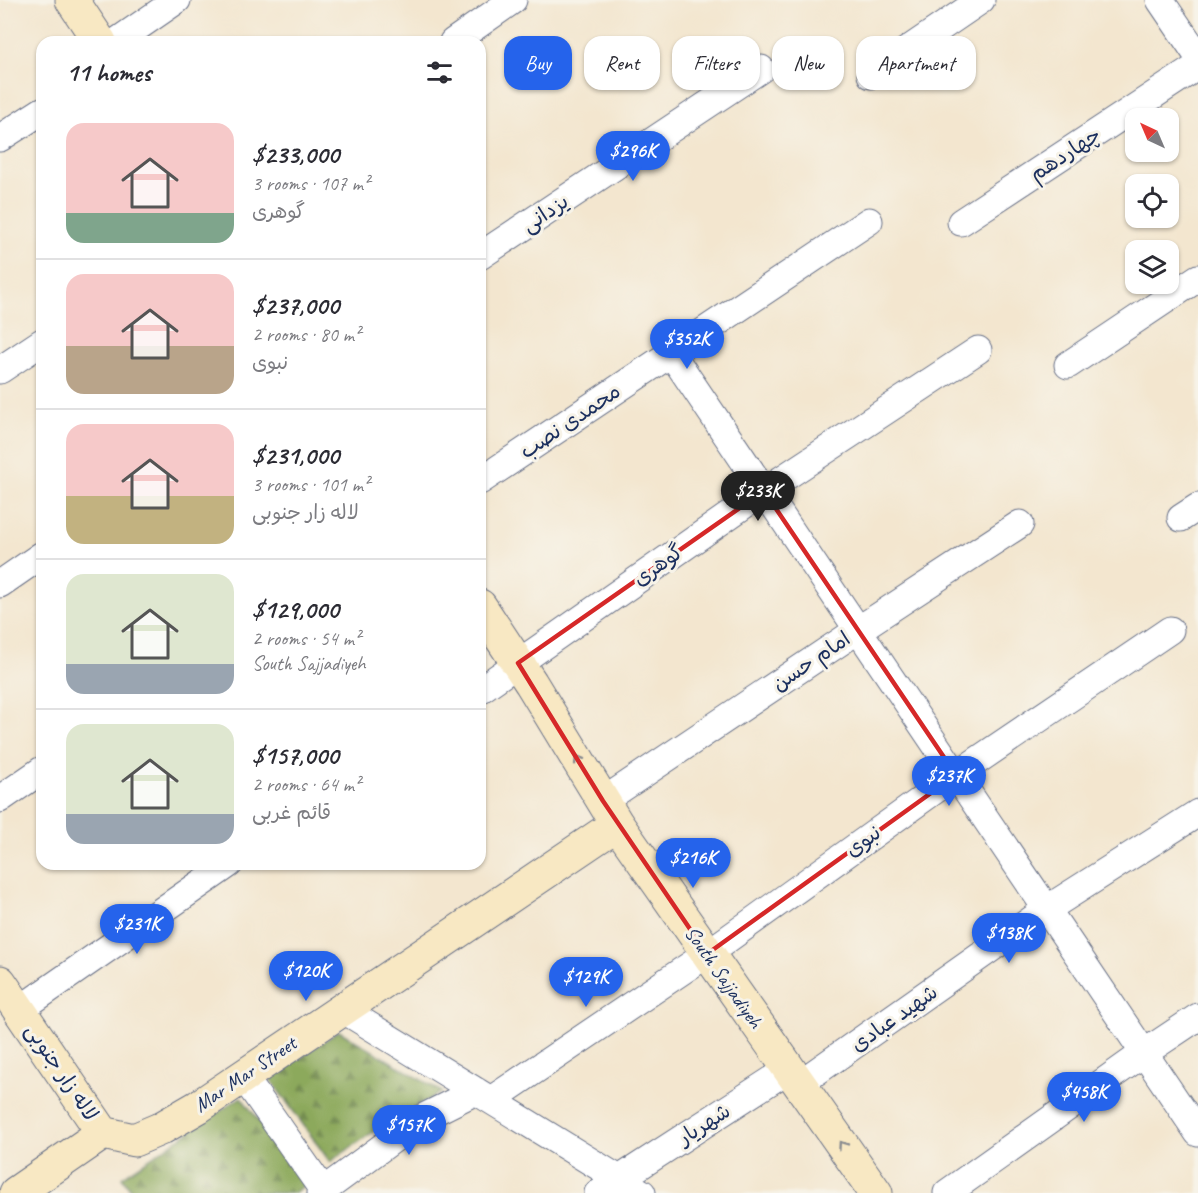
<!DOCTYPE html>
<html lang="en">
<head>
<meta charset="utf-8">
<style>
	body { margin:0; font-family:Caveat,"Playpen Sans Arabic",sans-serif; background:#f7f7f7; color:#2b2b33; height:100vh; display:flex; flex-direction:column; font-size:22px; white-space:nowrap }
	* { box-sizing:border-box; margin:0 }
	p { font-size:20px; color:#7c7c81 }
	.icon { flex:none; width:33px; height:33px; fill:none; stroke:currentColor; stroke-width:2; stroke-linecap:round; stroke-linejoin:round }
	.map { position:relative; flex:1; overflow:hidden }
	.panel { position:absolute; left:36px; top:36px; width:450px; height:834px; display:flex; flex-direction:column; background:#fff; border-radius:18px; box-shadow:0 2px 4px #0004 }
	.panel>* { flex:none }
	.hud { position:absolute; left:504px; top:36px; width:570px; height:54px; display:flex; gap:12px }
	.needle { width:39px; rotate:316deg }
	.fabs { position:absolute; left:1125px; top:108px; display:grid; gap:12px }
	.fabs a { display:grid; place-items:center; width:54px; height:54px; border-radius:12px; background:#fff; box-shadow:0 2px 4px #0004; font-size:30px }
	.price { position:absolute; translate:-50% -51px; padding:0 14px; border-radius:21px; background:#2563eb; color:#fff; font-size:20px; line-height:39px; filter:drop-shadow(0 2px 3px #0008) }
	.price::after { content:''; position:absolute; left:50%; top:36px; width:18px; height:14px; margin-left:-9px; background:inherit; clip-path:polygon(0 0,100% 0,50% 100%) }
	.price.current { background:#222; color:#fff }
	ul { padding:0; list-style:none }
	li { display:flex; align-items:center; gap:18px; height:150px; padding:0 30px }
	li+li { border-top:2px solid #e1e1e2 }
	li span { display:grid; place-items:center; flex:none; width:168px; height:120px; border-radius:18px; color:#555 }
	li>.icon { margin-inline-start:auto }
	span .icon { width:72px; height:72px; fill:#fffc; stroke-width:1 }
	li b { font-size:26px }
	h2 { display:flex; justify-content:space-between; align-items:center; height:72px; padding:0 30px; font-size:26px }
	.chip { padding:0 21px; border-radius:18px; background:#fff; box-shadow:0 2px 4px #0004; font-size:21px; line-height:54px }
	.chip.current { background:#2563eb; color:#fff }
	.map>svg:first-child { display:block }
	.forest { fill:url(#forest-firs); stroke:#546c5d; stroke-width:1.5 }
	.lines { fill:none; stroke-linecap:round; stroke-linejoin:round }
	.street-casing { stroke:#676f86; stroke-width:29 }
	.secondary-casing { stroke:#676f86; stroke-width:35 }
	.street { stroke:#fff; stroke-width:27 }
	.secondary { stroke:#f8e8c3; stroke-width:33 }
	.oneway { stroke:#8a8c90 }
	.marked { fill:none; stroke:#d62828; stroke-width:4.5; stroke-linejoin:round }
	.labels { text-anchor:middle; stroke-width:6; stroke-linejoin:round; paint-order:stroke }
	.street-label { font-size:21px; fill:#1b2f5e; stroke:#f7f3e8 }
</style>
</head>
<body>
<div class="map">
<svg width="1198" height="1193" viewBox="0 0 1198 1193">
	<defs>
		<pattern id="forest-firs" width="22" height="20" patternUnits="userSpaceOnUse" patternTransform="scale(1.5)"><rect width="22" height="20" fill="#8ca95c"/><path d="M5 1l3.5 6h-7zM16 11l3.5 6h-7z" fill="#728a4f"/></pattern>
	</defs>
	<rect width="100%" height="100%" fill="#f7f3e8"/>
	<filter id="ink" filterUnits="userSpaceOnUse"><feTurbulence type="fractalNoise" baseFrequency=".0167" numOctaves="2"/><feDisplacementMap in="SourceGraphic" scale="12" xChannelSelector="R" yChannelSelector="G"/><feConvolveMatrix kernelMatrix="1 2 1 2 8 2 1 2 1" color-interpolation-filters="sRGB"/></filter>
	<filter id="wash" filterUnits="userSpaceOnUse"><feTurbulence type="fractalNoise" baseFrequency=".008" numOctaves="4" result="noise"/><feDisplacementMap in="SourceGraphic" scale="24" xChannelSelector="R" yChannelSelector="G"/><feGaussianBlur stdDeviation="1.35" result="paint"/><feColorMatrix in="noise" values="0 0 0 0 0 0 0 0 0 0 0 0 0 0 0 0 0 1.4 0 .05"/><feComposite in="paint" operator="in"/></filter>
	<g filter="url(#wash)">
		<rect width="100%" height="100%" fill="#f3e6cf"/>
		<path class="forest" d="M339,1031L442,1092L379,1128L330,1162L270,1079Z
			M241,1097L306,1184L294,1193H133L122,1177Z"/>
	</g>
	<g filter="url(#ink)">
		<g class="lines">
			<defs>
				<path id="street" d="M1160,0L1198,56
					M116,42L177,0
					M453,42L513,0
					M871,75L981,0
					M0,138L42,111
					M961,222L1198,66
					M480,256L761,69
					M671,353L1198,1133
					M1068,365L1198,278
					M0,370L42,342
					M480,481L869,221
					M1181,518L1198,507
					M0,584L42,555
					M480,690L764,491L978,350
					M0,799L42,770
					M603,801L858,630L1020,524
					M342,1009L642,1193
					M19,1010L229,864
					M243,1076L325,1193
					M799,1084L1047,909L1198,813
					M491,1100L707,954L956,775L1170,630
					M320,1193L422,1118L476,1091
					M598,1193L789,1069
					M947,1193L1144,1053L1198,1017"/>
				<path id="secondary" d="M72,0L100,42
					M480,606L531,683L617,824L876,1193
					M0,982L103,1133
					M16,1193L103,1133L134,1140L160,1129L198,1107L617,824"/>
			</defs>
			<use href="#street" class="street-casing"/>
			<use href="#secondary" class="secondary-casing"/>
			<use href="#street" class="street"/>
			<use href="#secondary" class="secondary"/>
		</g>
		<defs><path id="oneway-chevron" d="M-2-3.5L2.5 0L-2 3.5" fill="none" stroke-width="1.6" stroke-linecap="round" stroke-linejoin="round" transform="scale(1.5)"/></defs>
		<g class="oneway">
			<use href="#oneway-chevron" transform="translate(578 759) rotate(-121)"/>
			<use href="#oneway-chevron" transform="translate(842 1145) rotate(-125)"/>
		</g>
	</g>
	<path class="marked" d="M764,491L956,775L707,954L603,801L518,663Z"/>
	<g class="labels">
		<g class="street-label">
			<text transform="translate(1065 154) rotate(-33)" y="7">چهاردهم</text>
			<text transform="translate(545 213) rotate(-34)" y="7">یزدانی</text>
			<text transform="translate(570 421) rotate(-34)" y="7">محمدی نصب</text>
			<text transform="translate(658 565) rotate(-35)" y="7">گوهری</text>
			<text transform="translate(811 661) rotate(-34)" y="7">امام حسن</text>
			<text transform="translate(863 841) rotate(-36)" y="7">نبوی</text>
			<text transform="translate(724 977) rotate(55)" y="7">South Sajjadiyeh</text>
			<text transform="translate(894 1018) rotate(-35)" y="7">شهید عبادی</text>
			<text transform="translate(62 1072) rotate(56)" y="7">لاله زار جنوبی</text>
			<text transform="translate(245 1074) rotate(-34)" y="7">Mar Mar Street</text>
			<text transform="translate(704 1124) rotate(-33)" y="7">شهریار</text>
		</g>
	</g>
</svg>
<div class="fabs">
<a><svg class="needle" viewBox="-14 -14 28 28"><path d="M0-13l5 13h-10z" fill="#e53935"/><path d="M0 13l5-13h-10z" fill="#7c7c81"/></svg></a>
<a><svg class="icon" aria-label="locate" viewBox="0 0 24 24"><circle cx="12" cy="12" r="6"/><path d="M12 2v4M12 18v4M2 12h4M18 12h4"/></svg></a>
<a><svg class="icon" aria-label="layers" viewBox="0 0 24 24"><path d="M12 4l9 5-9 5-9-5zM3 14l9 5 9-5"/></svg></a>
</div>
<b class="price" style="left:633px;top:182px">$296K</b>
<b class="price" style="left:687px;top:370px">$352K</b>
<b class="price current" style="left:758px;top:522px">$233K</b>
<b class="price" style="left:949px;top:807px">$237K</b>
<b class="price" style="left:693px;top:889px">$216K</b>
<b class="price" style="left:137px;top:955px">$231K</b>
<b class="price" style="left:1009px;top:964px">$138K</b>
<b class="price" style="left:306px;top:1002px">$120K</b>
<b class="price" style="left:586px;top:1008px">$129K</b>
<b class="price" style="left:1084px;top:1123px">$458K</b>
<b class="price" style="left:409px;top:1156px">$157K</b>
<div class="hud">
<a class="chip current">Buy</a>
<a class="chip">Rent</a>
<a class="chip">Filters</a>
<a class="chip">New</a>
<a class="chip">Apartment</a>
</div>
<section class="panel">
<h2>11 homes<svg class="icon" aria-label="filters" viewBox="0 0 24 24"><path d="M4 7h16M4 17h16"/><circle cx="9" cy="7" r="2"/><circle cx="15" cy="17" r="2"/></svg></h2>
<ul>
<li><span style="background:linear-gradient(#f6c9c9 75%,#7fa58c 0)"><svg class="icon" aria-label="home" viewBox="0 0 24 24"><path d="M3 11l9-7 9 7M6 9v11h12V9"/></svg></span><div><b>$233,000</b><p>3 rooms · 107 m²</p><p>گوهری</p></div></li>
<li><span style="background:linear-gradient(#f6c9c9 60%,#b9a48a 0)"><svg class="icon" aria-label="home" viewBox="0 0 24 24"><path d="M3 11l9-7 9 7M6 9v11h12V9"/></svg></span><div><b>$237,000</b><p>2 rooms · 80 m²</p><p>نبوی</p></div></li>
<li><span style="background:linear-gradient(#f6c9c9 60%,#c2b280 0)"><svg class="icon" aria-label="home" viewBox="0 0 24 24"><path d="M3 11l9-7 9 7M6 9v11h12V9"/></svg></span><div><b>$231,000</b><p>3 rooms · 101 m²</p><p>لاله زار جنوبی</p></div></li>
<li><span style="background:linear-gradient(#dfe7d0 75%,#9aa5b1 0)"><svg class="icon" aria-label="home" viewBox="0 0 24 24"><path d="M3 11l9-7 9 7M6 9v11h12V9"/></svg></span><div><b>$129,000</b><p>2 rooms · 54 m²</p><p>South Sajjadiyeh</p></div></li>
<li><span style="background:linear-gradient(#dfe7d0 75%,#9aa5b1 0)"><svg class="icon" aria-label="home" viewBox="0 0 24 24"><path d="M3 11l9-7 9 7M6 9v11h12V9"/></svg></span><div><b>$157,000</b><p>2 rooms · 64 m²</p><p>قائم غربی</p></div></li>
</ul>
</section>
</div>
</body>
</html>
